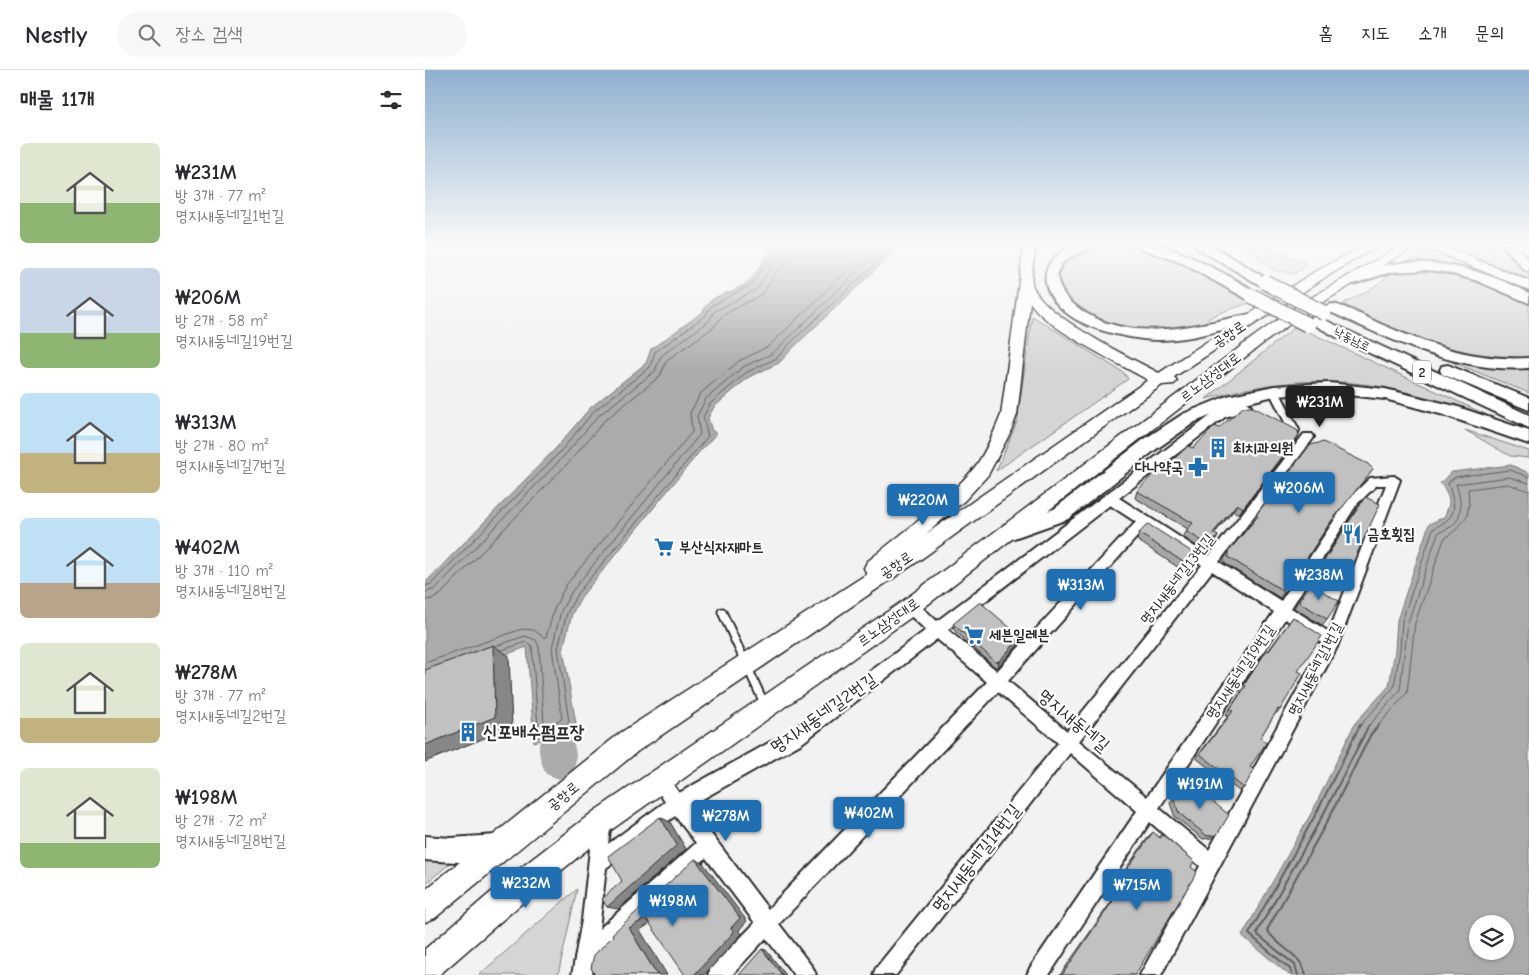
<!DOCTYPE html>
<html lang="ko">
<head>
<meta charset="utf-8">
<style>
	body { margin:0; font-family:"Comic Neue","Poor Story",sans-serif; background:#f7f7f7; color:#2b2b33; height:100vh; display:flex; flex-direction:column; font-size:19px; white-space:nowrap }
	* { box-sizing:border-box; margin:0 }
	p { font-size:16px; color:#7c7c81 }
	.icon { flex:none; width:28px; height:28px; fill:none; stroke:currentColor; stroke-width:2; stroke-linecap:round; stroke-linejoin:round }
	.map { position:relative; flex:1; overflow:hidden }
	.side { display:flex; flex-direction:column; background:#fff; width:425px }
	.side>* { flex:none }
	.controls { position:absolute; left:1044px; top:845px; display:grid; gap:10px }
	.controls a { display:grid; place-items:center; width:45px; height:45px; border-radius:50%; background:#fff; box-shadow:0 1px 4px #0004; font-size:25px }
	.price { position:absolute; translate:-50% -42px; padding:0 11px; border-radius:5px; background:#1f6fb2; color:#fff; font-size:16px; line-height:32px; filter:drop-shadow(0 1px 2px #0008) }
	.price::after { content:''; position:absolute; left:50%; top:30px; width:15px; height:11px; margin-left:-8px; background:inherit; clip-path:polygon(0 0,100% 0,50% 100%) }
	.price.active { background:#222; color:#fff }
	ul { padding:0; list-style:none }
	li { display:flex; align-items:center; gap:15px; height:125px; padding:0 20px }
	li span { display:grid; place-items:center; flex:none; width:140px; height:100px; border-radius:8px; color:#555 }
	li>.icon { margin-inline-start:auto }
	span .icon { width:60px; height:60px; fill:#fffc; stroke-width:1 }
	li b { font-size:21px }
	h2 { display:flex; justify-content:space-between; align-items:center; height:60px; padding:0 20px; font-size:21px }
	header { display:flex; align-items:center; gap:30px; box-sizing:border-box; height:70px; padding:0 25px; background:#fff; border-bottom:1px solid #e1e1e2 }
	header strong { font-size:24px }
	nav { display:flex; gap:28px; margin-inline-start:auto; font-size:18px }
	.search { width:350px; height:45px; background:#f7f7f7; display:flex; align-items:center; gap:12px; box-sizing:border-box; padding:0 18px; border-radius:28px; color:#7c7c81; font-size:19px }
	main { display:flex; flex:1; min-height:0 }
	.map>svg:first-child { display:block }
	.green { fill:#d5d5d5; stroke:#808080 }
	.water { fill:#ababab; stroke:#787878; fill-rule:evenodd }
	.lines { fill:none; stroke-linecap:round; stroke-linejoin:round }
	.shore-far1 { stroke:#5e5e5e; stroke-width:1 }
	.shore { stroke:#5e5e5e; stroke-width:2 }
	.river { fill:#ababab; fill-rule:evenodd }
	.service-casing { stroke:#2b2b2b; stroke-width:11 }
	.minor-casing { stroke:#2b2b2b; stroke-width:4 }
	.tertiary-casing { stroke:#2b2b2b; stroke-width:4 }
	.secondary-casing { stroke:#2b2b2b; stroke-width:3 }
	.primary-casing { stroke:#2b2b2b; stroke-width:4 }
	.service { stroke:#fff; stroke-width:7 }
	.minor { fill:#fff; fill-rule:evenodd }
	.tertiary { fill:#fff; fill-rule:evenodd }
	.secondary { fill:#fff; fill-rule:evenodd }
	.primary { fill:#fff; fill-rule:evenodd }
	.primary-bridge-casing { stroke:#2b2b2b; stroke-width:17; stroke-linecap:butt }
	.primary-bridge { stroke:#fff; stroke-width:14 }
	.wall { fill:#a6a6a6; stroke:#2b2b2b }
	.shaded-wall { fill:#878787; stroke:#2b2b2b }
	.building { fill:#c1c1c1; stroke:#2b2b2b }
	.labels { text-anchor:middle; stroke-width:4.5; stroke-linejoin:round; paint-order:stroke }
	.far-street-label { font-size:12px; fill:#2b2b2b; stroke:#fff }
	.shield { fill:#fff; stroke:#6b6b6b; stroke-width:1 }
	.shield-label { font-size:14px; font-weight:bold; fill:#2b2b2b }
	.street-label { font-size:15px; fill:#2b2b2b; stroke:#fff }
	.poi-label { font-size:15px; font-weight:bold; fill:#2b2b2b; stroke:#fff; text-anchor:start }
	.near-street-label { font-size:18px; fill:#2b2b2b; stroke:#fff }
	.near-poi-label { font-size:18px; font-weight:bold; fill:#2b2b2b; stroke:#fff; text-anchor:start }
</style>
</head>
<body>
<header>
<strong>Nestly</strong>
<div class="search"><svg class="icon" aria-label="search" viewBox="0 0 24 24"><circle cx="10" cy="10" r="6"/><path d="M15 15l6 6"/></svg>장소 검색</div>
<nav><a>홈</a><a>지도</a><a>소개</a><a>문의</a></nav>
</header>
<main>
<section class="side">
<h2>매물 11개<svg class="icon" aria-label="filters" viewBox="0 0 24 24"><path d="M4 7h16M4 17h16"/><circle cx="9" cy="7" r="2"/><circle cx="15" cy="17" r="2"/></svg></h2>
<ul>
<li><span style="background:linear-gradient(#dfe7d0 60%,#8fb573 0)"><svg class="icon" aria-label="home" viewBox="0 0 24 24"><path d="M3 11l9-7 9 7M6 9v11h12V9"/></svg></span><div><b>₩231M</b><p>방 3개 · 77 m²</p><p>명지새동네길1번길</p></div></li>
<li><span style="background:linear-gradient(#c9d6e8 65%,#8fb573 0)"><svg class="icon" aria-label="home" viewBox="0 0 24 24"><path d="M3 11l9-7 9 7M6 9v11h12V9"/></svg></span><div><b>₩206M</b><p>방 2개 · 58 m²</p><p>명지새동네길19번길</p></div></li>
<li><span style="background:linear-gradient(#bfe0f5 60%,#c2b280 0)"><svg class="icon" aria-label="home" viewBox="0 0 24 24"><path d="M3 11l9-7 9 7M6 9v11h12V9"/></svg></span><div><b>₩313M</b><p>방 2개 · 80 m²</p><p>명지새동네길7번길</p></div></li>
<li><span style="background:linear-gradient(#bfe0f5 65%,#b9a48a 0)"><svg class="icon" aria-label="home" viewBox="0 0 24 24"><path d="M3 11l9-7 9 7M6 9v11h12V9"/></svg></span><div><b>₩402M</b><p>방 3개 · 110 m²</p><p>명지새동네길8번길</p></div></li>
<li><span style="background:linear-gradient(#dfe7d0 75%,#c2b280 0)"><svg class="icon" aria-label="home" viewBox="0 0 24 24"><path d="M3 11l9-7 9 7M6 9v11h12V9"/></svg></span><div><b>₩278M</b><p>방 3개 · 77 m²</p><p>명지새동네길2번길</p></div></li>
<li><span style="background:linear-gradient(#dfe7d0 75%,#8fb573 0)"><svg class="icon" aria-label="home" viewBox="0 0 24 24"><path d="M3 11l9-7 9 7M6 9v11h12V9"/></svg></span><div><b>₩198M</b><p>방 2개 · 72 m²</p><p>명지새동네길8번길</p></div></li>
</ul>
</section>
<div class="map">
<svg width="1104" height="905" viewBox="0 0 1104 905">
	<rect width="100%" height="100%" fill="#f2f2f2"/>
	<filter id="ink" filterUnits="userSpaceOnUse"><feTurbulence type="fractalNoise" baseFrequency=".02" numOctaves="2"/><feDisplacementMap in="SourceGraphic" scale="10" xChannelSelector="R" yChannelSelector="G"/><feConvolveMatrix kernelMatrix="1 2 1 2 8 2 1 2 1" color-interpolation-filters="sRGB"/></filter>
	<g filter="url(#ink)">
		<path class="green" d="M681,175L718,177L759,192L827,232C816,236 805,239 794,243C786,246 779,253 771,256C758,260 739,262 725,261C701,259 673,253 653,239C637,227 622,204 641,187C649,181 670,176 681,175Z
			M818,175L862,182L861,187L881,193L877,199L868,204L849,200Z
			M1020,175H1077L1088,190L1104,205V209Z
			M1002,181L1015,184L1104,223L1088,217L979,193Z
			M987,200C1029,202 1068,211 1104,234V286C1050,299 966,261 918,234L947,218L967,203Z
			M607,246L699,303L703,309L571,401L592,352Z
			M871,256L1062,345C1053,345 1042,340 1033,337C1017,331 1001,327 985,323C916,305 848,309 781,329Z
			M1029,291L1063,299H1104V323L1027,292Z
			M1040,360L1104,381V388L1085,386Z
			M0,790L28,791L0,814Z
			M152,819L133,905H54Z"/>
		<path class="water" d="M355,175H484L471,180L370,276L354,293L324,307L289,337L283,348L287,361L292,363L275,381L156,527L147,544L138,579L151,654L131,665L109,672L102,577L0,613V513L131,378L165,338L221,293L226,279L278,242C284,222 312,224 325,210C336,198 339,182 355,175Z
			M1086,395L1104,403V905H864L817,866L888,740L930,653L964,616L970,580L972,550L1004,454L1019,447C1027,431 1025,427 1015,413L1027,402ZM1052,854H1080V881H1052Z"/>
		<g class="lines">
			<path class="shore-far1" d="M0,516L6,514L135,382L169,341L225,297L230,282L280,246L286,236L327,214L341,193L355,180L356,175
				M0,522L10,519L139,386L173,346L230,301L236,286L284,251L290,241L332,219L346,197L360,183L362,175
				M0,530L8,529L16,524L145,391L179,351L235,306L242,290L289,257L297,246L337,224L352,201L367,186L370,175
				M71,576L100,566L111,570L114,577L119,654L122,656L137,649L127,578L136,541L147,521L275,364L272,346L281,329L318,297L348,283L460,175
				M77,580L101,572L107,576L113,657
				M0,593L97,559L109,560L118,567H121L130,537L141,515L267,362L265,343L276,323L314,291L344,276L449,175
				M135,657L144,652L133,578L142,543L152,524L283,366L278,347L285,334L322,302L352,288L366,272L471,175
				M934,657L969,617L975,580L977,551L1008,459C1034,445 1031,439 1023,413L1030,407L1085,400L1104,407
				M943,657L975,620L983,552L1013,463C1018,460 1023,459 1027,456C1040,445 1035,427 1031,414L1084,407L1104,413
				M952,657L982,623L990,553L1019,469L1032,459L1042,446L1044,435L1043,419L1083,414L1104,421"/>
			<path class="shore" d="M113,655L114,664L138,655
				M121,655H123
				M867,905L865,899L824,864L892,742L935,655
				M873,905L870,895L833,865L832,862L898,745L944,655
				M881,905C876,883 853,878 842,860L904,748L946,664L954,655"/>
			<path class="river" d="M131,656L144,661C151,679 154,686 147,704L134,709L121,704C114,687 111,678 118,661Z"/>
			<defs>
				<path id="service" d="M297,542L339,633"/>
				<path id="minor" d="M849,318L854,321L874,360L873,363H865L864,360L844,321Z
					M821,332L826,336L825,339L800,347L694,428L784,486L879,364H887L889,367L887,370L794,492L856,531L924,428L945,408L969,406L975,410L912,577L736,905H715L775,796L725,752L624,905H602L605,898L712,741L645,683L471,905H448L451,898L633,673L573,622L354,854L388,898L391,905H369L341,868L307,905H283L286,898L330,853L281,788L169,890L167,905H147L157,850L168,753L171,747L177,744L183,747L186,753L183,774L240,732L226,710L228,704L234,702L240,704L254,723L365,661L501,560L480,541L478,537L480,533C491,529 504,544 512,551L792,341ZM952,415H961L904,562L866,538L932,434ZM685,435L711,452L572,601L523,560ZM720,458L777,495L642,661L583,611ZM787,501L849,542L722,727L654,671ZM860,549L898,574L784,780L734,738ZM512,569L562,612L343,839L265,736L377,673ZM250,746L271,773L174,859L181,798Z"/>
				<path id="tertiary" d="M72,765L80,769L84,777L80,785C57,795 25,792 0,790V766L26,768Z"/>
				<path id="secondary" d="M599,175H611C610,185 605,204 607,213C613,244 706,288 734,303L886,204L940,175H954L896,210L749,307L752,311L749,314L737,315L492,492L213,681L10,848L0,852V820L195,663L442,504L439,498L442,492C478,462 520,433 550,397C561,382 569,362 576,345ZM605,232C620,258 695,294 723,310L501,464L540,430L563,405L584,365L592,345Z
					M977,175H991L882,242L837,274L492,543L186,760L104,827L14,905H0V879L84,807L168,742L478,531L827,268L872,236Z
					M1000,175H1016L1104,211V220L1002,178Z
					M1078,175H1090L1104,190V202L1100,201Z"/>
				<path id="primary" d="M651,175H671C664,184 641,182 634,199C629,211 638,225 647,233C700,278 770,255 830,243L835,244L837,247L835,250C798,259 756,274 718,269C696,266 672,261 652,250C616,229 605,192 651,175Z
					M714,175C720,175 727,174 733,175C749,177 826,215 834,226L832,229H822L757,193L715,178Z
					M771,175H786L847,212L840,216L835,215L772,178Z
					M983,192C1026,192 1066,203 1104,223V233L1050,210L1019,202L1001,200L966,202L928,214L921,210L923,207L960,195Z
					M908,234C925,238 942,248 958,255C1007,276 1050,291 1104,288V298C1031,303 968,270 903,241L901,238L903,235Z
					M891,246L1104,345V358L917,270L886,253L884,250L886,247Z
					M1023,295L1104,328V340L1017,304L1015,300L1017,296Z
					M904,313L960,319L1030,336L1104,361V374L1019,345L960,329L904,323L849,326L812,335L770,352L730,380L643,449L586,469L579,467L576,461L579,455L629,439L718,370L758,344L802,326L849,316Z"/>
			</defs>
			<use href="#service" class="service-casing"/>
			<use href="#minor" class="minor-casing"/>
			<use href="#tertiary" class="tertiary-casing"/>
			<use href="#secondary" class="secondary-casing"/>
			<use href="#primary" class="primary-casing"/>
			<use href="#service" class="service"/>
			<use href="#minor" class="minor"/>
			<use href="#tertiary" class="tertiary"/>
			<use href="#secondary" class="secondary"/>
			<use href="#primary" class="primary"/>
			<defs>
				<path id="primary-bridge" d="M840,212L899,243
					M827,226L883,255"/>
			</defs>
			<use href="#primary-bridge" class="primary-bridge-casing"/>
			<use href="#primary-bridge" class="primary-bridge"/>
		</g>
		<path class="wall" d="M794,358L874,365L870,372L814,444L808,441L789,464L793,466L789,473L781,482L758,467L763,459L710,428L712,421L739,398L768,378Z
			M940,427L923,503L918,510L894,497L935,434Z
			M831,445L903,456L855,528L799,493V489L803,482L828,452Z
			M714,463L772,494L763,504L712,470Z
			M885,514L902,549L897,555L869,538L879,520Z
			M868,547L873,601L855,640L849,645L835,668L825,697L819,718L814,721L771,688L803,646L801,644L816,622L815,620L838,586L842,580L843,581Z
			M528,554L595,573L573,597H570L529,560Z
			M762,710L792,765L787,768L778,769L750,747L745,733L758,714Z
			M728,762L733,767L737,764L766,797L710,905H635L695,819L690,814L724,766Z"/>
		<path class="shaded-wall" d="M874,365L870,372L814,444L818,438Z
			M812,434L808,441L784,470L788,463Z
			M793,466L789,473L781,482L785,476Z
			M775,487L772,494L763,504L766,497Z
			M596,567L595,573L573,597L574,591Z
			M68,575L84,586L87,657L0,692V675Z
			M235,747L245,752L261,779L193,839L182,837Z
			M270,789L278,793L322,851L314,860L317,864L279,905H269L306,858Z
			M221,848L231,850L215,860L242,905H232L204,858Z
			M337,879L341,880L361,905H357Z"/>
		<path class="building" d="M818,337H828L872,360L874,365L818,438L812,434L788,463L793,466L785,476L761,461L768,453L712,421L736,396L739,398L763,376L768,378L790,356L794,358Z
			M898,372L943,394L948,399L904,454L860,522L803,487V482L833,446L831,445L885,375Z
			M940,427L955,434L923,503L899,491Z
			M723,454L775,487L766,497L714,463Z
			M885,514L914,531L902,549L874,532Z
			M555,532L596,567L574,591L571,592L528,554Z
			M868,547L897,566L873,601L877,603L855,640L853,639L835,668L841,673L825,697L829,700L819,718L775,684L808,641L805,639L821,616L819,615L842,580L844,581Z
			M68,575L70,647L0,675V600Z
			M762,710L804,745L792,765L782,766L754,743L749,730Z
			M235,747L252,775L182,837L177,829L197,811L183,786Z
			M728,762L735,768L737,764L769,791L766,797L772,802L710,905H637L698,816L693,812Z
			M270,789L315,848L306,858L309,862L269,905H260L221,848L204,858L232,905H170L166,898L169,885L188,866L187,864Z
			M337,879L357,905H314Z"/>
	</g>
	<linearGradient id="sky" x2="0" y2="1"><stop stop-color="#8fb0d0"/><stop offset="0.58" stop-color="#f9f9f9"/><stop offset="1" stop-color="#f9f9f9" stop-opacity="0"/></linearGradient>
	<rect width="1104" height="301" fill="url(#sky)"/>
	<defs>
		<symbol id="building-bare" viewBox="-9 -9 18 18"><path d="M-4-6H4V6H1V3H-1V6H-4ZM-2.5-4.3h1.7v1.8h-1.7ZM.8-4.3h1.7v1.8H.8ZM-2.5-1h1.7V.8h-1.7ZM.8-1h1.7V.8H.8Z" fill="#1f6fb2" stroke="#fff" stroke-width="2.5" paint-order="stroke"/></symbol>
		<symbol id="pharmacy-bare" viewBox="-9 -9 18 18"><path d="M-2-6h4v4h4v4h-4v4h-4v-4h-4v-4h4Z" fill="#1f6fb2" stroke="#fff" stroke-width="2.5" paint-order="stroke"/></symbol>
		<symbol id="restaurant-bare" viewBox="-9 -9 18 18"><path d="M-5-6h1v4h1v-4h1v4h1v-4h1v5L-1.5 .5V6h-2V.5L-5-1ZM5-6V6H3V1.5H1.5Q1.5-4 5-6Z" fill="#1f6fb2" stroke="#fff" stroke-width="2.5" paint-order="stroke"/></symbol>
		<symbol id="supermarket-bare" viewBox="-9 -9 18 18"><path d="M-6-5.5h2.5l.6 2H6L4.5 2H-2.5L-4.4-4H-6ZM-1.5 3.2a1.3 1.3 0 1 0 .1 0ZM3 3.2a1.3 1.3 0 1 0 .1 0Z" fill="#1f6fb2" stroke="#fff" stroke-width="2.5" paint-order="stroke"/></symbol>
	</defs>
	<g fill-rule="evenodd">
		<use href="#building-bare" x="779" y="364" width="28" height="28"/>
		<use href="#pharmacy-bare" x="759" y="383" width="28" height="28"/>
		<use href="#restaurant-bare" x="913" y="450" width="28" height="28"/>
		<use href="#supermarket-bare" x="225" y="463" width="28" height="28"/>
		<use href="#supermarket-bare" x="535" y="551" width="28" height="28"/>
		<use href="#building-bare" x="29" y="648" width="28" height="28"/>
	</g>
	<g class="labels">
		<g class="far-street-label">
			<text transform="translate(927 269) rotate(27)" y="4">낙동남로</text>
		</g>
		<rect class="shield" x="988" y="290.5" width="18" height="23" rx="4"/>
		<g class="shield-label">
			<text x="997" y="307">2</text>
		</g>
		<g class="street-label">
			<text transform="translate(804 264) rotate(-33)" y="5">공항로</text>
			<text transform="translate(785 307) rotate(-37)" y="5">르노삼성대로</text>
			<text transform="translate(471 495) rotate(-34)" y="5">공항로</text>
			<text transform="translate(752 509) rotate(-52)" y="5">명지새동네길13번길</text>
			<text transform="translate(463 552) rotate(-35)" y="5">르노삼성대로</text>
			<text transform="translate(890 599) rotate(-63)" y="5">명지새동네길1번길</text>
			<text transform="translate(815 602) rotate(-56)" y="5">명지새동네길19번길</text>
			<text transform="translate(138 726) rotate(-39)" y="5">공항로</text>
		</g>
		<g class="poi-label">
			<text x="808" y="383">최치과의원</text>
			<text x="758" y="402" text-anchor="end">다나약국</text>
			<text x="942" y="469">금호횟집</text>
			<text x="254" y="482">부산식자재마트</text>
			<text x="564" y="570">세븐일레븐</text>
		</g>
		<g class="near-street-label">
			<text transform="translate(398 643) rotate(-35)" y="6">명지새동네길2번길</text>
			<text transform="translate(649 650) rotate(40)" y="6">명지새동네길</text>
			<text transform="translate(551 788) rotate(-52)" y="6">명지새동네길14번길</text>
		</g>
		<g class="near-poi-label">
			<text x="58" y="668">신포배수펌프장</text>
		</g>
	</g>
</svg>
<div class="controls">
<a><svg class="icon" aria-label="layers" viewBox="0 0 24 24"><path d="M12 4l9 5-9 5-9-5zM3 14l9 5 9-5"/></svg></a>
</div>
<b class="price active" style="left:895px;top:358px">₩231M</b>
<b class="price" style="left:874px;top:444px">₩206M</b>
<b class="price" style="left:498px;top:456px">₩220M</b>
<b class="price" style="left:894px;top:531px">₩238M</b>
<b class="price" style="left:656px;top:541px">₩313M</b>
<b class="price" style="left:775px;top:740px">₩191M</b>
<b class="price" style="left:444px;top:769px">₩402M</b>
<b class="price" style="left:301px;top:772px">₩278M</b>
<b class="price" style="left:101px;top:839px">₩232M</b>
<b class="price" style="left:712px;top:841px">₩715M</b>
<b class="price" style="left:248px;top:857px">₩198M</b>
</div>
</main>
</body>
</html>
